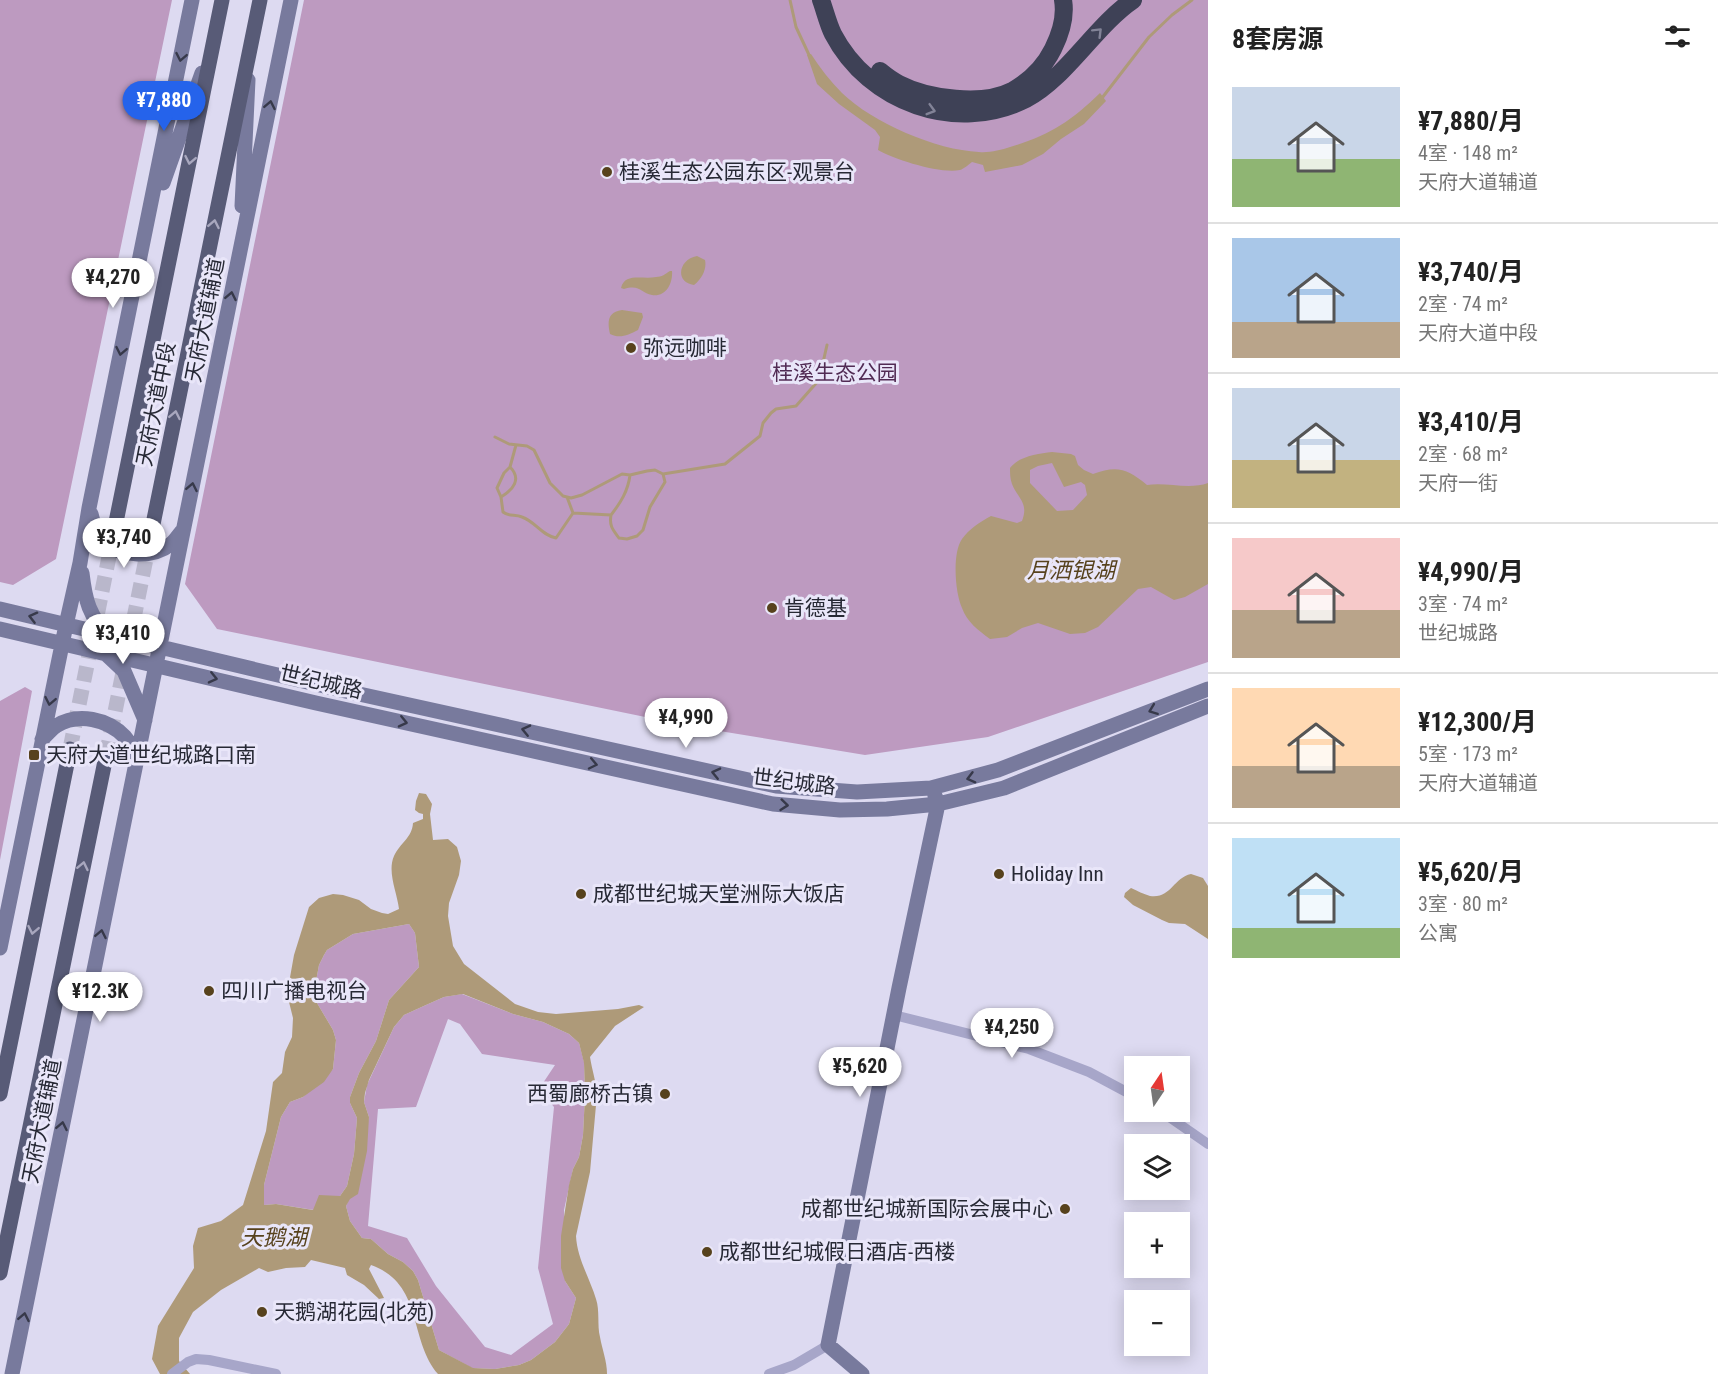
<!DOCTYPE html>
<html lang="zh">
<head>
<meta charset="utf-8">
<style>
	body { margin:0; font-family:"Roboto Condensed","Noto Sans SC",sans-serif; background:#f2f2f2; color:#222; height:100vh; display:flex; flex-direction:column; font-size:22px; white-space:nowrap }
	* { box-sizing:border-box; margin:0 }
	p { font-size:20px; color:#767676 }
	.icon { flex:none; width:33px; height:33px; fill:none; stroke:currentColor; stroke-width:2; stroke-linecap:round; stroke-linejoin:round }
	.map { position:relative; flex:1; overflow:hidden }
	.drawer { display:flex; flex-direction:column; background:#fff; width:510px }
	.drawer>* { flex:none }
	.needle { width:39px; rotate:13deg }
	.tools { position:absolute; left:1124px; top:1056px; display:grid; gap:12px }
	.tools a { display:grid; place-items:center; width:66px; height:66px; border-radius:0px; background:#fff; box-shadow:0 3px 15px #0003; font-size:30px }
	.price { position:absolute; translate:-50% -51px; padding:0 14px; border-radius:21px; background:#fff; color:#222; font-size:20px; line-height:39px; filter:drop-shadow(0 2px 3px #0008) }
	.price::after { content:''; position:absolute; left:50%; top:36px; width:18px; height:14px; margin-left:-9px; background:inherit; clip-path:polygon(0 0,100% 0,50% 100%) }
	.price.on { background:#2563eb; color:#fff }
	ul { padding:0; list-style:none }
	li { display:flex; align-items:center; gap:18px; height:150px; padding:0 24px }
	li+li { border-top:2px solid #e0e0e0 }
	li span { display:grid; place-items:center; flex:none; width:168px; height:120px; border-radius:0px; color:#555 }
	li>.icon { margin-inline-start:auto }
	span .icon { width:72px; height:72px; fill:#fffc; stroke-width:1 }
	li b { font-size:26px }
	h2 { display:flex; justify-content:space-between; align-items:center; height:72px; padding:0 24px; font-size:26px }
	main { display:flex; flex:1; min-height:0 }
	.map>svg:first-child { display:block }
	.green { fill:#bd9ac0; fill-rule:evenodd }
	.water { fill:#ae9a79; fill-rule:evenodd }
	.lines { fill:none; stroke-linecap:round; stroke-linejoin:round }
	.stream { stroke:#ae9a79; stroke-width:3 }
	.primary-tunnel { stroke:#b9b7cb; stroke-width:15; stroke-dasharray:15 8; stroke-linecap:butt }
	.street { stroke:#a7a6c9; stroke-width:10 }
	.secondary { stroke:#787a9d; stroke-width:15 }
	.primary { stroke:#585b77; stroke-width:15 }
	.highway { stroke:#3e4156; stroke-width:18 }
	.oneway { stroke:#828397 }
	.oneway2 { stroke:#37394a }
	.oneway3 { stroke:#a8a7be }
	.poi-dot { fill:#57421d; stroke:#e9e6f9; stroke-width:2 }
	.labels { text-anchor:middle; stroke-width:6; stroke-linejoin:round; paint-order:stroke }
	.poi-label { font-size:21px; fill:#272935; stroke:#e9e6f9; text-anchor:start }
	.street-label { font-size:21px; fill:#272935; stroke:#e9e6f9 }
	.park-label { font-size:21px; fill:#512b54; stroke:#e9e6f9 }
	.water-label { font-size:22px; font-style:italic; fill:#57421d; stroke:#e9e6f9 }
</style>
</head>
<body>
<main>
<div class="map">
<svg width="1208" height="1374" viewBox="0 0 1208 1374">
	<rect width="100%" height="100%" fill="#dddaf1"/>
	<path class="green" d="M0,0H172L56,559L13,585L0,582Z
		M304,0H1208V662L988,737L865,755L689,726L217,629L185,584Z
		M25,687L32,691L0,860V701Z
		M409,924L415,933L419,967L389,1000L376,1041L359,1073L350,1097V1103L357,1118L354,1154L347,1186L340,1196L314,1210L276,1204L264,1205V1185L281,1117L290,1102L303,1097L333,1069L336,1040L333,1030L317,1003L314,992L319,965L324,955L327,950L353,934Z
		M462,994L513,1014L543,1022L569,1034L579,1043L584,1062L585,1095L583,1135L579,1157L573,1169L564,1210L565,1281L576,1298L569,1324L555,1342L531,1360L519,1365L495,1369L472,1368L439,1350L418,1280L413,1271L403,1262L388,1254L371,1239L362,1238L350,1221L346,1206L349,1199L369,1117L364,1102L367,1085L394,1027L404,1015L426,1005L444,997ZM448,1019L460,1024L482,1054L555,1065L539,1089L554,1107L538,1268L553,1324L511,1355L485,1347L436,1286L407,1238L368,1226L378,1109L416,1107Z"/>
	<path class="water" d="M811,54C820,68 830,81 842,93C873,123 936,150 979,152C989,153 1001,150 1010,147C1050,135 1070,122 1100,93L1106,101L1084,124L1061,139L1043,154L1022,165L985,172L983,165L972,162C969,164 964,169 960,170C940,174 896,160 878,150L880,137L875,130L839,104L817,84L807,55Z
		M697,256L705,260C707,269 702,279 694,285C674,282 679,259 697,256Z
		M670,271H672C673,282 667,297 652,295C641,293 640,284 624,289L621,288C625,272 643,280 656,277C662,277 665,274 670,271Z
		M622,310L642,313L643,317L638,330C628,335 620,339 610,334C607,321 608,312 622,310Z
		M1052,452L1071,454L1075,456L1078,465L1084,470L1093,474C1117,465 1128,469 1147,485C1167,482 1189,490 1208,483V584L1185,597L1174,600L1151,587L1138,589L1098,627L1085,633L1070,634L1038,623L1022,628L1007,637L990,639C978,630 967,622 962,608C955,593 952,553 962,539C969,529 980,522 991,516L1017,523L1022,521C1029,503 1018,499 1012,484C1010,479 1010,473 1010,468C1019,456 1038,454 1052,452ZM1052,463L1064,487L1081,482L1085,485L1087,495L1073,510L1057,511L1030,483V470L1038,466Z
		M419,793L426,794L432,804L430,814L433,840L448,839L457,847L461,861L459,875L449,903L448,916L453,946L464,964L515,1004L538,1012L556,1014L618,1009L639,1005L644,1007L615,1026L590,1057C592,1070 596,1081 597,1094L590,1172L576,1236C577,1258 590,1279 596,1299C600,1311 597,1325 600,1337C602,1349 607,1361 607,1374H438C408,1339 424,1284 371,1265L369,1269L384,1298L379,1299L364,1285L347,1275L345,1268L311,1260L305,1267L286,1268L268,1272L259,1268L221,1290L193,1312L179,1338V1361L190,1374H160L152,1359L158,1326L194,1268L193,1246L198,1228L221,1221L243,1205L266,1131L273,1082L282,1073L285,1052L292,1037L293,1018L288,998L289,983L294,955L309,907L319,898L333,894L343,895L359,900L371,909L382,913L388,914L399,909C397,892 387,872 394,856C400,843 412,838 413,823L423,819V814L419,813L415,810L416,801ZM409,924L415,933L419,967L389,1000L376,1041L359,1073L350,1097V1103L357,1118L354,1154L347,1186L340,1196L319,1195L313,1210L276,1204L264,1205V1185L281,1117L290,1102L303,1097L324,1082L333,1069L336,1040L333,1030L317,1003L314,992L319,965L324,955L327,950L353,934ZM463,994L513,1014L543,1022L569,1034L579,1043L584,1063L585,1095L583,1135L579,1157L573,1169L569,1185L561,1236V1268L565,1281L576,1298L569,1324L555,1342L531,1360L519,1365L495,1369L473,1368L439,1350L418,1280L413,1271L403,1262L388,1254L371,1239L362,1238L350,1221L346,1206L350,1199L358,1194L367,1151L369,1117L364,1102L365,1093L369,1080L394,1027L404,1015L426,1005L444,997Z
		M1191,874L1203,878L1208,886V939L1185,924L1169,923L1162,920L1133,905L1124,897L1125,893L1131,888C1138,891 1143,894 1150,896C1171,899 1173,878 1191,874Z"/>
	<g class="lines">
		<path class="stream" d="M790,0L796,27L810,57
			M1102,98L1149,37L1172,15L1192,0
			M495,437L509,444L527,446L534,450L550,483L563,496L571,498L582,495L622,474L630,475L647,471L655,470L663,474L725,464L760,436L763,423L771,413L776,409L796,406L819,380L827,345
			M510,467C522,479 513,490 501,497L497,488L504,473L510,467L516,445
			M501,497L503,512C509,517 515,514 522,517C536,522 541,535 556,538L573,513L567,497
			M573,513L611,515C621,502 628,491 630,475
			M611,515C609,526 613,530 619,538L627,539L637,536L643,530L650,507L665,482L663,474"/>
		<path class="primary-tunnel" d="M70,749L115,527
			M106,756L151,534"/>
		<path class="street" d="M894,1015L1029,1049L1089,1072L1134,1096
			M1162,1112L1208,1144
			M172,1374L188,1362L196,1359L209,1360L276,1374
			M769,1374L794,1365L828,1345"/>
		<path class="secondary" d="M163,183L202,73
			M242,206L248,80
			M91,514C94,525 96,536 105,543C122,557 153,558 171,544C176,540 179,534 183,530
			M82,573C85,599 89,618 110,636
			M0,609L341,690L776,786L857,792L931,788L998,770L1208,689
			M0,629L316,703L773,804L840,810L887,809L938,804L1004,788L1208,706
			M107,655L124,671L145,720
			M42,739C47,735 51,729 56,726C78,712 108,719 125,737C130,743 134,750 137,757
			M0,948L66,625L80,563L89,508L192,0
			M12,1374L291,0
			M862,1374L828,1345L899,988L938,804L935,796"/>
		<path class="primary" d="M115,527L222,0
			M151,534L260,0
			M0,1094L70,749
			M0,1273L106,756"/>
		<path class="highway" d="M821,0C825,11 828,24 833,34C869,103 956,134 1026,99C1066,78 1095,26 1133,0
			M880,71C886,76 893,81 899,84C928,99 983,106 1012,91C1030,81 1044,67 1053,49C1061,33 1066,17 1063,0"/>
	</g>
	<defs><path id="oneway-chevron" d="M-2-3.5L2.5 0L-2 3.5" fill="none" stroke-width="1.6" stroke-linecap="round" stroke-linejoin="round" transform="scale(1.5)"/></defs>
	<g class="oneway">
		<use href="#oneway-chevron" transform="translate(1098 32) rotate(-45)"/>
		<use href="#oneway-chevron" transform="translate(931 110) rotate(16)"/>
	</g>
	<g class="oneway2">
		<use href="#oneway-chevron" transform="translate(181 57) rotate(101)"/>
		<use href="#oneway-chevron" transform="translate(270 105) rotate(-79)"/>
		<use href="#oneway-chevron" transform="translate(231 296) rotate(-79)"/>
		<use href="#oneway-chevron" transform="translate(121 351) rotate(101)"/>
		<use href="#oneway-chevron" transform="translate(192 487) rotate(-79)"/>
		<use href="#oneway-chevron" transform="translate(33 617) rotate(-166)"/>
		<use href="#oneway-chevron" transform="translate(213 678) rotate(13)"/>
		<use href="#oneway-chevron" transform="translate(50 701) rotate(101)"/>
		<use href="#oneway-chevron" transform="translate(1153 710) rotate(159)"/>
		<use href="#oneway-chevron" transform="translate(403 722) rotate(13)"/>
		<use href="#oneway-chevron" transform="translate(526 730) rotate(-167)"/>
		<use href="#oneway-chevron" transform="translate(593 764) rotate(12)"/>
		<use href="#oneway-chevron" transform="translate(716 773) rotate(-167)"/>
		<use href="#oneway-chevron" transform="translate(971 778) rotate(165)"/>
		<use href="#oneway-chevron" transform="translate(784 805) rotate(6)"/>
		<use href="#oneway-chevron" transform="translate(101 934) rotate(-79)"/>
		<use href="#oneway-chevron" transform="translate(62 1126) rotate(-79)"/>
		<use href="#oneway-chevron" transform="translate(24 1317) rotate(-79)"/>
	</g>
	<g class="oneway3">
		<use href="#oneway-chevron" transform="translate(190 160) rotate(101)"/>
		<use href="#oneway-chevron" transform="translate(214 224) rotate(-79)"/>
		<use href="#oneway-chevron" transform="translate(175 415) rotate(-79)"/>
		<use href="#oneway-chevron" transform="translate(83 866) rotate(-78)"/>
		<use href="#oneway-chevron" transform="translate(33 930) rotate(101)"/>
	</g>
	<g class="poi-dot">
		<circle cx="607" cy="172" r="6"/>
		<circle cx="631" cy="348" r="6"/>
		<circle cx="772" cy="608" r="6"/>
		<rect x="28" y="749" width="12" height="12" rx="3"/>
		<circle cx="999" cy="874" r="6"/>
		<circle cx="581" cy="894" r="6"/>
		<circle cx="209" cy="991" r="6"/>
		<circle cx="665" cy="1094" r="6"/>
		<circle cx="1065" cy="1209" r="6"/>
		<circle cx="707" cy="1252" r="6"/>
		<circle cx="262" cy="1312" r="6"/>
	</g>
	<g class="labels">
		<g class="poi-label">
			<text x="619" y="179">桂溪生态公园东区-观景台</text>
			<text x="643" y="355">弥远咖啡</text>
			<text x="784" y="615">肯德基</text>
			<text x="46" y="762">天府大道世纪城路口南</text>
			<text x="1011" y="881">Holiday Inn</text>
			<text x="593" y="901">成都世纪城天堂洲际大饭店</text>
			<text x="221" y="998">四川广播电视台</text>
			<text x="653" y="1101" text-anchor="end">西蜀廊桥古镇</text>
			<text x="1053" y="1216" text-anchor="end">成都世纪城新国际会展中心</text>
			<text x="719" y="1259">成都世纪城假日酒店-西楼</text>
			<text x="274" y="1319">天鹅湖花园(北苑)</text>
		</g>
		<g class="street-label">
			<text transform="translate(205 320) rotate(-79)" y="7">天府大道辅道</text>
			<text transform="translate(156 404) rotate(-79)" y="7">天府大道中段</text>
			<text transform="translate(321 682) rotate(13)" y="7">世纪城路</text>
			<text transform="translate(794 782) rotate(7)" y="7">世纪城路</text>
			<text transform="translate(42 1121) rotate(-79)" y="7">天府大道辅道</text>
		</g>
		<g class="park-label">
			<text x="835" y="380">桂溪生态公园</text>
		</g>
		<g class="water-label">
			<text x="1071" y="578">月洒银湖</text>
			<text x="274" y="1245">天鹅湖</text>
		</g>
	</g>
</svg>
<div class="tools">
<a><svg class="needle" viewBox="-14 -14 28 28"><path d="M0-13l5 13h-10z" fill="#e53935"/><path d="M0 13l5-13h-10z" fill="#767676"/></svg></a>
<a><svg class="icon" aria-label="layers" viewBox="0 0 24 24"><path d="M12 4l9 5-9 5-9-5zM3 14l9 5 9-5"/></svg></a>
<a>+</a>
<a>−</a>
</div>
<b class="price on" style="left:164px;top:132px">¥7,880</b>
<b class="price" style="left:113px;top:309px">¥4,270</b>
<b class="price" style="left:124px;top:569px">¥3,740</b>
<b class="price" style="left:123px;top:665px">¥3,410</b>
<b class="price" style="left:686px;top:749px">¥4,990</b>
<b class="price" style="left:100px;top:1023px">¥12.3K</b>
<b class="price" style="left:1012px;top:1059px">¥4,250</b>
<b class="price" style="left:860px;top:1098px">¥5,620</b>
</div>
<section class="drawer">
<h2>8套房源<svg class="icon" aria-label="filters" viewBox="0 0 24 24"><path d="M4 7h16M4 17h16"/><circle cx="9" cy="7" r="2"/><circle cx="15" cy="17" r="2"/></svg></h2>
<ul>
<li><span style="background:linear-gradient(#c9d6e8 60%,#8fb573 0)"><svg class="icon" aria-label="home" viewBox="0 0 24 24"><path d="M3 11l9-7 9 7M6 9v11h12V9"/></svg></span><div><b>¥7,880/月</b><p>4室 · 148 m²</p><p>天府大道辅道</p></div></li>
<li><span style="background:linear-gradient(#a9c7e8 70%,#b9a48a 0)"><svg class="icon" aria-label="home" viewBox="0 0 24 24"><path d="M3 11l9-7 9 7M6 9v11h12V9"/></svg></span><div><b>¥3,740/月</b><p>2室 · 74 m²</p><p>天府大道中段</p></div></li>
<li><span style="background:linear-gradient(#c9d6e8 60%,#c2b280 0)"><svg class="icon" aria-label="home" viewBox="0 0 24 24"><path d="M3 11l9-7 9 7M6 9v11h12V9"/></svg></span><div><b>¥3,410/月</b><p>2室 · 68 m²</p><p>天府一街</p></div></li>
<li><span style="background:linear-gradient(#f6c9c9 60%,#b9a48a 0)"><svg class="icon" aria-label="home" viewBox="0 0 24 24"><path d="M3 11l9-7 9 7M6 9v11h12V9"/></svg></span><div><b>¥4,990/月</b><p>3室 · 74 m²</p><p>世纪城路</p></div></li>
<li><span style="background:linear-gradient(#ffd9b3 65%,#b9a48a 0)"><svg class="icon" aria-label="home" viewBox="0 0 24 24"><path d="M3 11l9-7 9 7M6 9v11h12V9"/></svg></span><div><b>¥12,300/月</b><p>5室 · 173 m²</p><p>天府大道辅道</p></div></li>
<li><span style="background:linear-gradient(#bfe0f5 75%,#8fb573 0)"><svg class="icon" aria-label="home" viewBox="0 0 24 24"><path d="M3 11l9-7 9 7M6 9v11h12V9"/></svg></span><div><b>¥5,620/月</b><p>3室 · 80 m²</p><p>公寓</p></div></li>
</ul>
</section>
</main>
</body>
</html>
